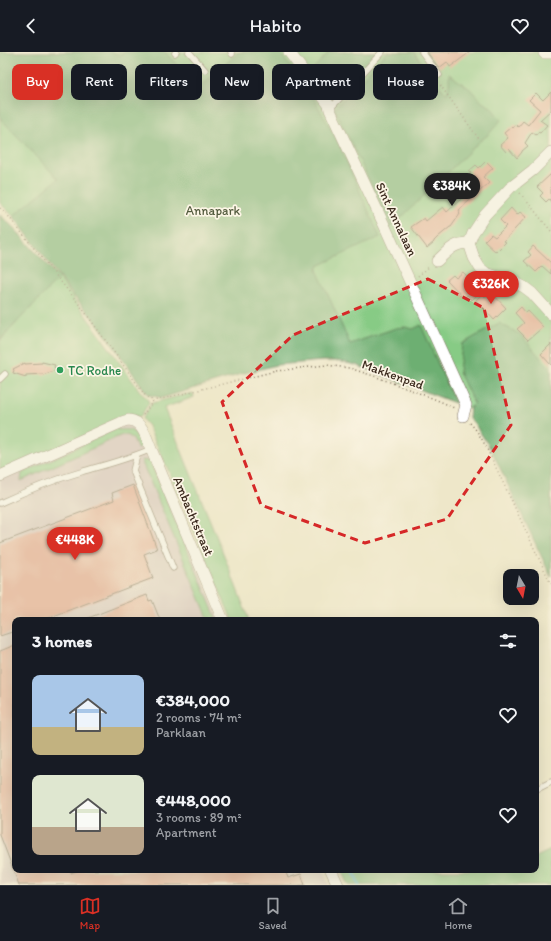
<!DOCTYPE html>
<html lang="en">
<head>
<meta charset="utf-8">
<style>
	body { margin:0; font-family:Itim,sans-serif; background:#20242c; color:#f1f3f6; height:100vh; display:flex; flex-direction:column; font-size:15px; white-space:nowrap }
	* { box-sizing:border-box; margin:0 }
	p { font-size:13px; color:#9ea1a6 }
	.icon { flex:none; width:22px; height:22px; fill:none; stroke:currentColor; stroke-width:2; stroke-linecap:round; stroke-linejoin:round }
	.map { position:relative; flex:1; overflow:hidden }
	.drawer { position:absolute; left:12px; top:565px; width:527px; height:256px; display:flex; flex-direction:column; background:#171b24; border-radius:8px; box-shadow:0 4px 16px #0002 }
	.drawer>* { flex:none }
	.banner { position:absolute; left:12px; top:12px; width:527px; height:36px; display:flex; gap:8px }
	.needle { width:26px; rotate:170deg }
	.fabs { position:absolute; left:503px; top:517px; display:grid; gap:8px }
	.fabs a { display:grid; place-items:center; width:36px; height:36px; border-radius:8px; background:#171b24; box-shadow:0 4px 16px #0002; font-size:20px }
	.price { position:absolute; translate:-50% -34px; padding:0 9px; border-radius:14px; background:#d93025; color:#fff; font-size:13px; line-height:26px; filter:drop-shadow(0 1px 2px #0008) }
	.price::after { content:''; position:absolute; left:50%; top:24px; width:12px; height:9px; margin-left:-6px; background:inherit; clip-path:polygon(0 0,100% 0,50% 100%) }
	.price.current { background:#222; color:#fff }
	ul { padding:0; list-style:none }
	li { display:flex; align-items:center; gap:12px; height:100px; padding:0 20px }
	li span { display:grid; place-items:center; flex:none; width:112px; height:80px; border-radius:8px; color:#555 }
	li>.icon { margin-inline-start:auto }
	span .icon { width:48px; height:48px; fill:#fffc; stroke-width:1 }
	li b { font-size:17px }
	h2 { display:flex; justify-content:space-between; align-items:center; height:48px; padding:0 20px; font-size:17px }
	.pill { padding:0 14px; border-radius:8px; background:#171b24; box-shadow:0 4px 16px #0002; font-size:14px; line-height:36px }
	.pill.current { background:#d93025; color:#fff }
	header { display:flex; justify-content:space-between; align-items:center; height:52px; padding:0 20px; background:#171b24; font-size:18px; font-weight:600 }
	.tab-bar { display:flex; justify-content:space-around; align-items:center; height:56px; border-top:1px solid #363941; background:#171b24; font-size:11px; color:#9ea1a6 }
	.tab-bar a { display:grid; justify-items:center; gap:2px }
	.tab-bar .current { color:#d93025 }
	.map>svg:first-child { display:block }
	.industrial { fill:#d2bfc0 }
	.green { fill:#87cb85; stroke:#617a52 }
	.forest { fill:#6daf72; stroke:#546c48 }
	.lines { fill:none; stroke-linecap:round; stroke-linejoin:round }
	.stream { stroke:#65c6e3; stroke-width:2.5 }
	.building { fill:#e0947f }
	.service-casing { stroke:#7a6c5a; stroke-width:7 }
	.minor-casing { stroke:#7a6c5a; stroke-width:12 }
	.path { stroke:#7a6c5a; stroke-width:1.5; stroke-dasharray:1 3; stroke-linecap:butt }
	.service { stroke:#fff; stroke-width:5.5 }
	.minor { stroke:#fff; stroke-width:11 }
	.marked { fill:none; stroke:#d62828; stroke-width:3; stroke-dasharray:8 5; stroke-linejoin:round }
	.leisure-dot { fill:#2e9e5b; stroke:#fcf5e5; stroke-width:1.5 }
	.labels { text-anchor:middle; stroke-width:3.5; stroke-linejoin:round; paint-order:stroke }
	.park-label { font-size:13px; fill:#525a3d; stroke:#fcf5e5 }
	.street-label { font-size:13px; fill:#3b2a1e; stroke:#fcf5e5 }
	.leisure-label { font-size:13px; fill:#27864d; stroke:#fcf5e5; text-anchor:start }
</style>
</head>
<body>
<header><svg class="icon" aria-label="back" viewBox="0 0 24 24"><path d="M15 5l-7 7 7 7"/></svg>Habito<svg class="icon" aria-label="heart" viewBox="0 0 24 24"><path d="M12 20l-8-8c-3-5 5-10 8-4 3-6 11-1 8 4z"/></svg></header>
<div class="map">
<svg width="551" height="833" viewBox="0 0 551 833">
	<rect width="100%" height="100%" fill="#fcf5e5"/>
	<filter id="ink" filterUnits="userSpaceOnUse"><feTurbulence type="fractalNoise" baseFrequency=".025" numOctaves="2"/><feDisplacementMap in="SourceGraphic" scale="8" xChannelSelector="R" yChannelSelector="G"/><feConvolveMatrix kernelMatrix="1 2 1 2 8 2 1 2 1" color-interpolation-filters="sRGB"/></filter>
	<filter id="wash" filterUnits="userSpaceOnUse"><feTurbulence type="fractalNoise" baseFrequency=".012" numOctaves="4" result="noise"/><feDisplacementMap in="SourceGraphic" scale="16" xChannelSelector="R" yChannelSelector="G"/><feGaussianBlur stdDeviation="0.9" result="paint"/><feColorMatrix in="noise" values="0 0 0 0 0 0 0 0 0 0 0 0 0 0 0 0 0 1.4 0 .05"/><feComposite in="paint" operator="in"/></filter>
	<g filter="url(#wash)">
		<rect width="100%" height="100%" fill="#eee7c9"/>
		<path class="industrial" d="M123,356L131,368L143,394L149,409L200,520L220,568H15V818H322L329,833H0V410Z"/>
		<path class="green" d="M0,0H551V519L500,410L472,358L460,352H458L455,351L454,349L15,162L13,164L0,151Z
			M59,226L142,342L147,346L149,351L140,365L134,364L0,419V289L18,269L28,256L29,257L31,256L41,239L44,241Z
			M193,341L194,345L164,356L220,493L249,568H232L170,422L148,374L142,367L152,351L175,345Z
			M118,376V378C127,377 133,377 138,385L139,384L143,393L138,398C134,390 133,382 122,383L21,429L22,421Z
			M141,408L150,409L217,568H209Z
			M551,798V833H348L341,818H536V805Z"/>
		<path class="forest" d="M0,0H111L113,2L122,3L125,0H165L198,36L239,0H279L311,42L338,90L380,185L318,214L317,218L350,292L396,276L405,275L413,277L421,273L455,351L356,313L337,309H322L276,313L245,321L162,346L148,343L100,275L72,242L13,164L58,127L0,66Z
			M329,0H379L341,40C323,41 321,31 313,17Z
			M387,0H414L438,33L447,42L449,33V22L470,37L482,50L491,55L501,68L488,83L480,89L403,164L388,177L390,171L335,58L336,55Z
			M0,163L13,175L59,226L0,288Z
			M499,271L521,283L551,318V525L491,397L474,371L469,366L470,356L474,352L459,320L462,292Z"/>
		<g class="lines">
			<path class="stream" d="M353,818L359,833"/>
		</g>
		<g id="blocks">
			<path class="building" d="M427,0H470L450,15L447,10L439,16Z
				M551,40V58L540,68L547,73L540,81L538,80L536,83L532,80L525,91L528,94L522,99V100L517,106L509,97L506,100L500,93L508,86L504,81L511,75L512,76L515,72L518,75L523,69L528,73L540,58L529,48L536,41L543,48Z
				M486,109L493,116L483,125L489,131L459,158L460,160L459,161L460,162L451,175H450L438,185L434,189V190L427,196L411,175L424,166L426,169L439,158L443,155L447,160L462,146L461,144L465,141L458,133L471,121L469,119L476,113L479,116Z
				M551,122V150L549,147L546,150L540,144L543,141L537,135Z
				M511,156L517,163L520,160L526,165L504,189L506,190L496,200L484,189L491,182L495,185L506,174L500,168Z
				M533,194L551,211V222L542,214L536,220L524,209L531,203L528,200Z
				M463,220L474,231L470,235L477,243L472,248L467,243L464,246L447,228L453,223L456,226Z
				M491,240L506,256L494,268L476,248L482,242L485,245Z
				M521,255L526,261L528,259L543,275L528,288L517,277L524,271L515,261Z
				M551,292V313L541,302Z
				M42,310L55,313L54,315L56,318L43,323V322L26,323V325L13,321L14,318L13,317L25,311V312L42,311Z
				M133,433L157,497L144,502L153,526L43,568H15V579L0,584V491L114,448L112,441Z
				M147,543L149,549L152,548L160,568H83Z
				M15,593V818H71V821L80,818H285L288,826L301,822L305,833H19L0,783V599Z"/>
		</g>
	</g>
	<g filter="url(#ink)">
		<use href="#blocks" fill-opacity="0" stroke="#7a6c5a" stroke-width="1"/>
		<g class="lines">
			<defs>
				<path id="service" d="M189,0L205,18
					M231,0L232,2
					M422,0L439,23
					M175,1L176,0
					M330,57L382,0
					M0,327L5,322
					M137,403L133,419L173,516
					M0,451C26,439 53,428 81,420C104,413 129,407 151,397
					M539,736L551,730"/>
				<path id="minor" d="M289,0L329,53L330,58L386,177L466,353L463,364
					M544,1H551
					M551,100L533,118L510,136L485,163L473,181L469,191L474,206L480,216L486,221L516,231L524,235L532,241L551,262
					M437,209C448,199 453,191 469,191
					M0,424L120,371C122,370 127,368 129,368C143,369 147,388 151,397L223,568
					M331,818L338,833"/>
			</defs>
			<use href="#service" class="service-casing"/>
			<use href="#minor" class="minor-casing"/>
			<path class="path" d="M438,30L479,87
				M520,141L551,179
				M0,156L5,160L82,256L145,343L153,349
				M418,224L429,215
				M143,363L153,349L276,319L326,313L349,316L374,324L432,346L451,354L455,357
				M470,371C479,380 485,393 491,405L551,532"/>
			<use href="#service" class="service"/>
			<use href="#minor" class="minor"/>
		</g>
	</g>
	<path d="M0 0H551V833H0ZM428,227L484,256L511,373L447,467L365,491L261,453L222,350L293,283Z" fill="#eee7c9" fill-opacity=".55" fill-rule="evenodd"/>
	<path class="marked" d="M428,227L484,256L511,373L447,467L365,491L261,453L222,350L293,283Z"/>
	<circle class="leisure-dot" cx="60" cy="318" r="4"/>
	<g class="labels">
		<g class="park-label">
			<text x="213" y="163">Annapark</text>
		</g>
		<g class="street-label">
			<text transform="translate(397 167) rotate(65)" y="5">Sint Annalaan</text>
			<text transform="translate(393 322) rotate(20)" y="5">Makkenpad</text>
			<text transform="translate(194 464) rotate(67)" y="5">Ambachtstraat</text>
		</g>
		<g class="leisure-label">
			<text x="68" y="323">TC Rodhe</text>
		</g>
	</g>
</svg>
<div class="fabs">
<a><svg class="needle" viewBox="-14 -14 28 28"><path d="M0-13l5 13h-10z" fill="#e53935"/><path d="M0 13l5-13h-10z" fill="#9ea1a6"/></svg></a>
</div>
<b class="price current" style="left:452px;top:155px">€384K</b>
<b class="price" style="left:491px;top:253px">€326K</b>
<b class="price" style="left:75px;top:509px">€448K</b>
<div class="banner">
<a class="pill current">Buy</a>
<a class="pill">Rent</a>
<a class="pill">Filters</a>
<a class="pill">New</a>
<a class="pill">Apartment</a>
<a class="pill">House</a>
</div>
<section class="drawer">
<h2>3 homes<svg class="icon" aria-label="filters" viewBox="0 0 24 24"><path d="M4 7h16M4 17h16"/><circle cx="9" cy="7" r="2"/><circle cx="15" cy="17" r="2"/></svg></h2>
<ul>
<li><span style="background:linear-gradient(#a9c7e8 65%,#c2b280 0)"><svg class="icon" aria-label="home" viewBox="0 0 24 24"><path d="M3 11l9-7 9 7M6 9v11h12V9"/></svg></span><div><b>€384,000</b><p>2 rooms · 74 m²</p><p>Parklaan</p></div><svg class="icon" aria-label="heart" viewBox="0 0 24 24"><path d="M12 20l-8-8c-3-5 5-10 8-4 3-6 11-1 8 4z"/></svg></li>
<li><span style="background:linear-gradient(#dfe7d0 65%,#b9a48a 0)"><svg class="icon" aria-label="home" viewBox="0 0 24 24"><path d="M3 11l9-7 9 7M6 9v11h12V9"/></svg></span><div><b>€448,000</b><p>3 rooms · 89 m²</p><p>Apartment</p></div><svg class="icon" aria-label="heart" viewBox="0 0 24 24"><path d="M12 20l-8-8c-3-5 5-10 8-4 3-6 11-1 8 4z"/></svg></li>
</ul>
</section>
</div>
<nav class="tab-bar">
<a class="current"><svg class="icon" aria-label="map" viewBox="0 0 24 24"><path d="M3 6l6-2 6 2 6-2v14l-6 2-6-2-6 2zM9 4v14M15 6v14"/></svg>Map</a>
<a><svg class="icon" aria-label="saved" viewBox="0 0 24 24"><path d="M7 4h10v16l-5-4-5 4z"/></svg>Saved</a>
<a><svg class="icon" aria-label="home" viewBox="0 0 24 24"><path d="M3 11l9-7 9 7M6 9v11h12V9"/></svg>Home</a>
</nav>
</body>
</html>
